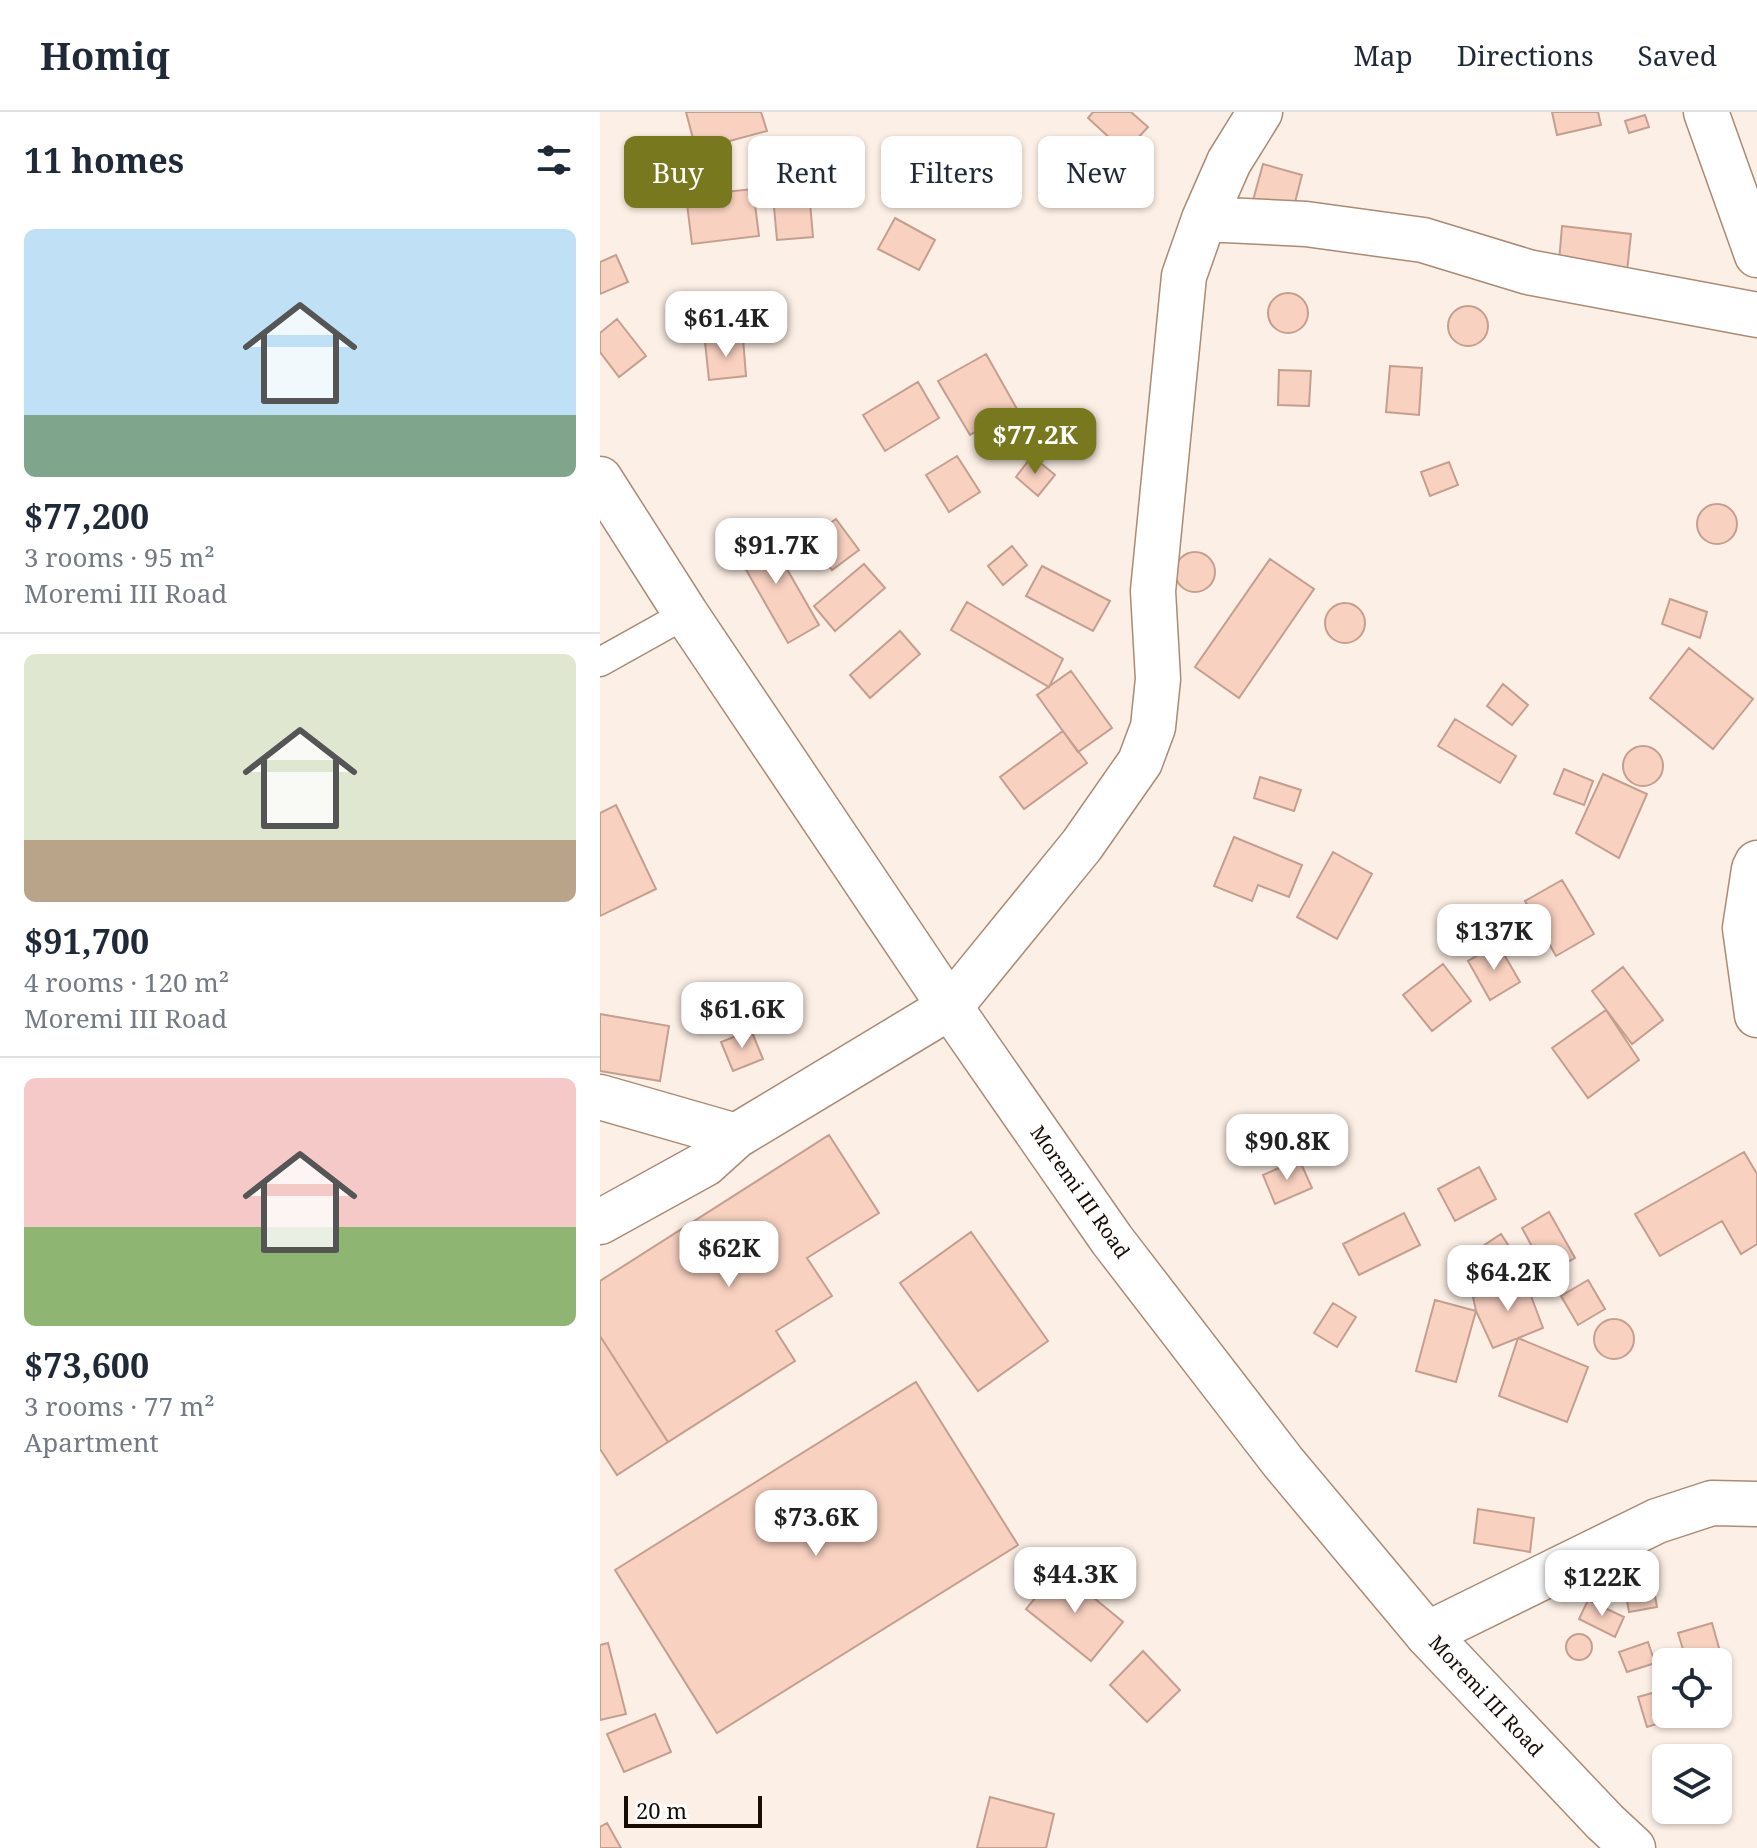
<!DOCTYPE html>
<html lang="en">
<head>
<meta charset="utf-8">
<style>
	body { margin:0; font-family:"Noto Serif",serif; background:#f2f2f3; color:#1f2937; height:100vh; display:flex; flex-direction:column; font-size:30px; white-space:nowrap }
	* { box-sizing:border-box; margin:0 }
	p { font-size:26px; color:#747a83 }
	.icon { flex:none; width:44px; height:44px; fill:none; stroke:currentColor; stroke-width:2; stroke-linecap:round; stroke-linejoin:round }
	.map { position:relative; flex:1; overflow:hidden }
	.sheet { display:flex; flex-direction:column; background:#fff; width:600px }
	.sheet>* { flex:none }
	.top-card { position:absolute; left:24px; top:24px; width:760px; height:72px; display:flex; gap:16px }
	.buttons { position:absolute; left:1052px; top:1536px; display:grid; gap:16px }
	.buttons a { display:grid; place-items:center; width:80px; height:80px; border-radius:12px; background:#fff; box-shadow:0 2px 6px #0004; font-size:40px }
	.scale { position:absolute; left:24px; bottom:20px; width:138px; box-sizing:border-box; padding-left:8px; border:4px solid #180d05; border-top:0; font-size:22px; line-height:28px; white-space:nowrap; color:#180d05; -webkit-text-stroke:6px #fff; paint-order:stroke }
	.price { position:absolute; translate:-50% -68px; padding:0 18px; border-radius:16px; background:#fff; color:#222; font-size:26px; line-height:52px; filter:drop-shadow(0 2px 4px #0008) }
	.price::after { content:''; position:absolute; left:50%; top:48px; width:24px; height:18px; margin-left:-12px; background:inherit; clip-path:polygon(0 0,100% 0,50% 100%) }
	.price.current { background:#78781f; color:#fff }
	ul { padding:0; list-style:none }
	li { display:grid; align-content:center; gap:16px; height:424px; padding:0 24px }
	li+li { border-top:2px solid #e0e1e3 }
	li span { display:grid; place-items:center; height:248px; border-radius:12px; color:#555 }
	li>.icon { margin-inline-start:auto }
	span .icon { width:144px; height:144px; fill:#fffc; stroke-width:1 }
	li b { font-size:34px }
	h2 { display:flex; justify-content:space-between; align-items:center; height:96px; padding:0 24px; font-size:34px }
	.tag { padding:0 28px; border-radius:12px; background:#fff; box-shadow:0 2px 6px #0004; font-size:28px; line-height:72px }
	.tag.current { background:#78781f; color:#fff }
	header { display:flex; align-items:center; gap:48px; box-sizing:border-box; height:112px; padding:0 40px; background:#fff; border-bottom:2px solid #e0e1e3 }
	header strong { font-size:38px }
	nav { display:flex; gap:44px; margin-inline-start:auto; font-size:28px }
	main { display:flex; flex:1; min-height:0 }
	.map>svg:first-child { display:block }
	.building { fill:#f8d1c0; stroke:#c49f8f; stroke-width:2 }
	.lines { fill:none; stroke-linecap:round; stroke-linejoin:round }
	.lane-casing { stroke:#aa8b75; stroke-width:31 }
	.street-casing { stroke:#aa8b75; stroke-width:47 }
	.secondary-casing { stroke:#aa8b75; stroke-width:47 }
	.lane { stroke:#fff; stroke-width:28 }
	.street { stroke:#fff; stroke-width:44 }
	.secondary { stroke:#fff; stroke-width:44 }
	.labels { text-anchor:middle; stroke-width:8; stroke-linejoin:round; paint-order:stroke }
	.street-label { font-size:20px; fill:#180d05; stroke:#fff }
</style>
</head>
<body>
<header>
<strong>Homiq</strong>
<nav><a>Map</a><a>Directions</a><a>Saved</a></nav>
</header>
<main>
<section class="sheet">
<h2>11 homes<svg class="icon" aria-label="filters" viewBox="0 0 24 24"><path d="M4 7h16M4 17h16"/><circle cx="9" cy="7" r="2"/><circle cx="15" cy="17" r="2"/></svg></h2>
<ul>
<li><span style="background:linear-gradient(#bfe0f5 75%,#7fa58c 0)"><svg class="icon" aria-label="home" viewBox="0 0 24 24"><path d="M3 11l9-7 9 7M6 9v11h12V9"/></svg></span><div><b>$77,200</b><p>3 rooms · 95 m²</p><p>Moremi III Road</p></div></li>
<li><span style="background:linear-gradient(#dfe7d0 75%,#b9a48a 0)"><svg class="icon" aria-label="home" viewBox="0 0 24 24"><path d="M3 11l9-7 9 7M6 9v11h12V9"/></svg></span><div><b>$91,700</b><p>4 rooms · 120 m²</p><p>Moremi III Road</p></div></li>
<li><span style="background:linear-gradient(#f6c9c9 60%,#8fb573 0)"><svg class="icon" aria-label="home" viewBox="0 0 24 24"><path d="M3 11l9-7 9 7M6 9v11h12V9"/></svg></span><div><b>$73,600</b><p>3 rooms · 77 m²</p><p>Apartment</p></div></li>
</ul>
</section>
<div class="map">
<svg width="1157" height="1736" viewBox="0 0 1157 1736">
	<rect width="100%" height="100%" fill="#fcefe5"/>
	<path class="building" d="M86,0H161L167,19L96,38Z
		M493,0H531L548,15L525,40L488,6Z
		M952,0H998L1001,13L957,23Z
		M1045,3L1049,15L1029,21L1025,9Z
		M663,52L702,63L692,102L652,92Z
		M153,77L159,124L92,132L86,84Z
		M210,91L213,125L177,128L174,95Z
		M295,106L335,128L319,158L278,137Z
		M962,114L1031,122L1026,169L958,162Z
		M16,143L28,170L0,182V150Z
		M668 201a20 20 0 1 1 40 0a20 20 0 1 1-40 0Z
		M848 214a20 20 0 1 1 40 0a20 20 0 1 1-40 0Z
		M17,207L46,244L19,265L0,240V221Z
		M143,226L146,264L109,268L105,230Z
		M386,242L417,297L370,323L338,269Z
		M790,254L822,256L819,303L786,300Z
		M679,258L711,259L709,294L678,293Z
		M318,270L339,306L285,339L263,303Z
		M357,344L380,380L349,400L326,363Z
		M432,344L455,363L438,384L416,365Z
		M849,350L858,373L830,384L821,360Z
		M1097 412a20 20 0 1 1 40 0a20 20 0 1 1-40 0Z
		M236,407L259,438L232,458L208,428Z
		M164,417L219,513L188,531L133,435Z
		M412,434L427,453L403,473L388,454Z
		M575 460a20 20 0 1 1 40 0a20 20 0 1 1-40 0Z
		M670,447L714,477L639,586L595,555Z
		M264,452L285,476L235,519L214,494Z
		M442,454L510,489L493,519L426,484Z
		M1070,487L1107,500L1100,526L1062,512Z
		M367,490L463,547L449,575L351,518Z
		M725 511a20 20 0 1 1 40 0a20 20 0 1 1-40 0Z
		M300,519L320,542L270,586L250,563Z
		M1089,536L1153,587L1113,637L1050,586Z
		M471,559L512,616L478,640L437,583Z
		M903,572L928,593L912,613L887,594Z
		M855,607L916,644L900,671L838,634Z
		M463,619L487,651L424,697L400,665Z
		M1023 654a20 20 0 1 1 40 0a20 20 0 1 1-40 0Z
		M964,657L993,669L984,693L954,682Z
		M1003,662L1047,682L1019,746L976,721Z
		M660,665L701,678L694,699L654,686Z
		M16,693L56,777L0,804V701Z
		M634,725L702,753L689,785L658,773L652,789L614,774Z
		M733,740L772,762L737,827L697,805Z
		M962,768L994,822L956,844L925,789Z
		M898,832L920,870L890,888L868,849Z
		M843,852L871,889L832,919L803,883Z
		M1023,855L1063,908L1032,932L992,879Z
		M1006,898L1039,948L988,986L952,936Z
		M0,902L69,914L60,969L0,959Z
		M151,918L163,947L133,959L121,930Z
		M229,1023L279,1101L207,1146L232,1184L176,1219L195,1249L68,1330L0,1224V1169Z
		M1144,1040L1157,1062V1132L1141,1142L1122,1109L1060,1144L1035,1102Z
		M699,1047L712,1076L675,1092L663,1063Z
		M879,1055L896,1087L855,1109L838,1077Z
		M949,1100L975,1146L947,1162L922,1116Z
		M804,1101L820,1133L759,1163L743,1132Z
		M371,1120L448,1229L378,1279L300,1171Z
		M901,1122L922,1154L873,1185L853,1154Z
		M925,1168L943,1216L893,1236L876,1199L873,1185Z
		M988,1168L1005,1197L978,1213L961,1184Z
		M835,1188L876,1199L856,1270L816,1259Z
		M733,1191L756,1205L737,1235L714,1221Z
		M994 1227a20 20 0 1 1 40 0a20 20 0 1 1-40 0Z
		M0,1224L68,1330L17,1363L0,1337Z
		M918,1226L988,1255L967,1310L899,1284Z
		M316,1270L418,1433L117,1621L15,1458Z
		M878,1397L934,1406L930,1440L874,1431Z
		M459,1457L523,1510L491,1549L426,1497Z
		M1053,1472L1057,1495L1029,1500L1025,1477Z
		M988,1488L1024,1505L1015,1525L979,1507Z
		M1112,1511L1121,1543L1096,1550H1066L1085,1544L1078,1521Z
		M966 1535a13 13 0 1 1 26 0a13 13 0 1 1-26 0Z
		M1048,1530L1055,1551L1027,1560L1019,1540Z
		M8,1531L26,1602L0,1608V1533Z
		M543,1539L580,1578L547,1610L510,1573Z
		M1066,1577V1602H1082L1083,1604L1047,1615L1038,1585Z
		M55,1602L71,1640L24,1660L7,1622Z
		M390,1685L454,1702L446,1736H377Z
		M7,1711L21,1736H0V1715Z"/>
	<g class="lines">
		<defs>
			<path id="lane" d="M0,550L86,502"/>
			<path id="street" d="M1106,0L1157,143
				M604,107L706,112L823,128L928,160L1157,203
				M1157,751L1154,757L1145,816L1157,903
				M0,985L136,1024
				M0,1110L105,1052L136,1024L350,895L482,733L540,650L553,615L558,567L553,479L584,164L604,107L629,50L660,0
				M827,1522L1057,1409L1112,1391L1157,1392"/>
			<path id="secondary" d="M0,367L86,502L350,895L512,1128L683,1350L827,1522L1005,1710L1033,1736"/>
		</defs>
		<use href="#lane" class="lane-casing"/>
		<use href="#street" class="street-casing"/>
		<use href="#secondary" class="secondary-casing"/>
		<use href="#lane" class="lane"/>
		<use href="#street" class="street"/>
		<use href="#secondary" class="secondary"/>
	</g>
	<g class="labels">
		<g class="street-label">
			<text transform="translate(480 1080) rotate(55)" y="7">Moremi III Road</text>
			<text transform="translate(886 1584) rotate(47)" y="7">Moremi III Road</text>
		</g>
	</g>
</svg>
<div class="buttons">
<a><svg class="icon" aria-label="locate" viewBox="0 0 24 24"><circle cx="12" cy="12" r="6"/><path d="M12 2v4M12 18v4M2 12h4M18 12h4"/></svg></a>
<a><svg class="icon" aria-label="layers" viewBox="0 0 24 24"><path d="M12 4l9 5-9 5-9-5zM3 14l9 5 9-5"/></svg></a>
</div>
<div class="scale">20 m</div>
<b class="price" style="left:126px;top:247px">$61.4K</b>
<b class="price current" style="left:435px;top:364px">$77.2K</b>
<b class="price" style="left:176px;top:474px">$91.7K</b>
<b class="price" style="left:894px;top:860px">$137K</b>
<b class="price" style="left:142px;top:938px">$61.6K</b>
<b class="price" style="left:687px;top:1070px">$90.8K</b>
<b class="price" style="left:129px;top:1177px">$62K</b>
<b class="price" style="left:908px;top:1201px">$64.2K</b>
<b class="price" style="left:216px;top:1446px">$73.6K</b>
<b class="price" style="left:475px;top:1503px">$44.3K</b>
<b class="price" style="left:1002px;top:1506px">$122K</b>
<div class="top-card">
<a class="tag current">Buy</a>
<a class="tag">Rent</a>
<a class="tag">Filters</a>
<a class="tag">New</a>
</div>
</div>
</main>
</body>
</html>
